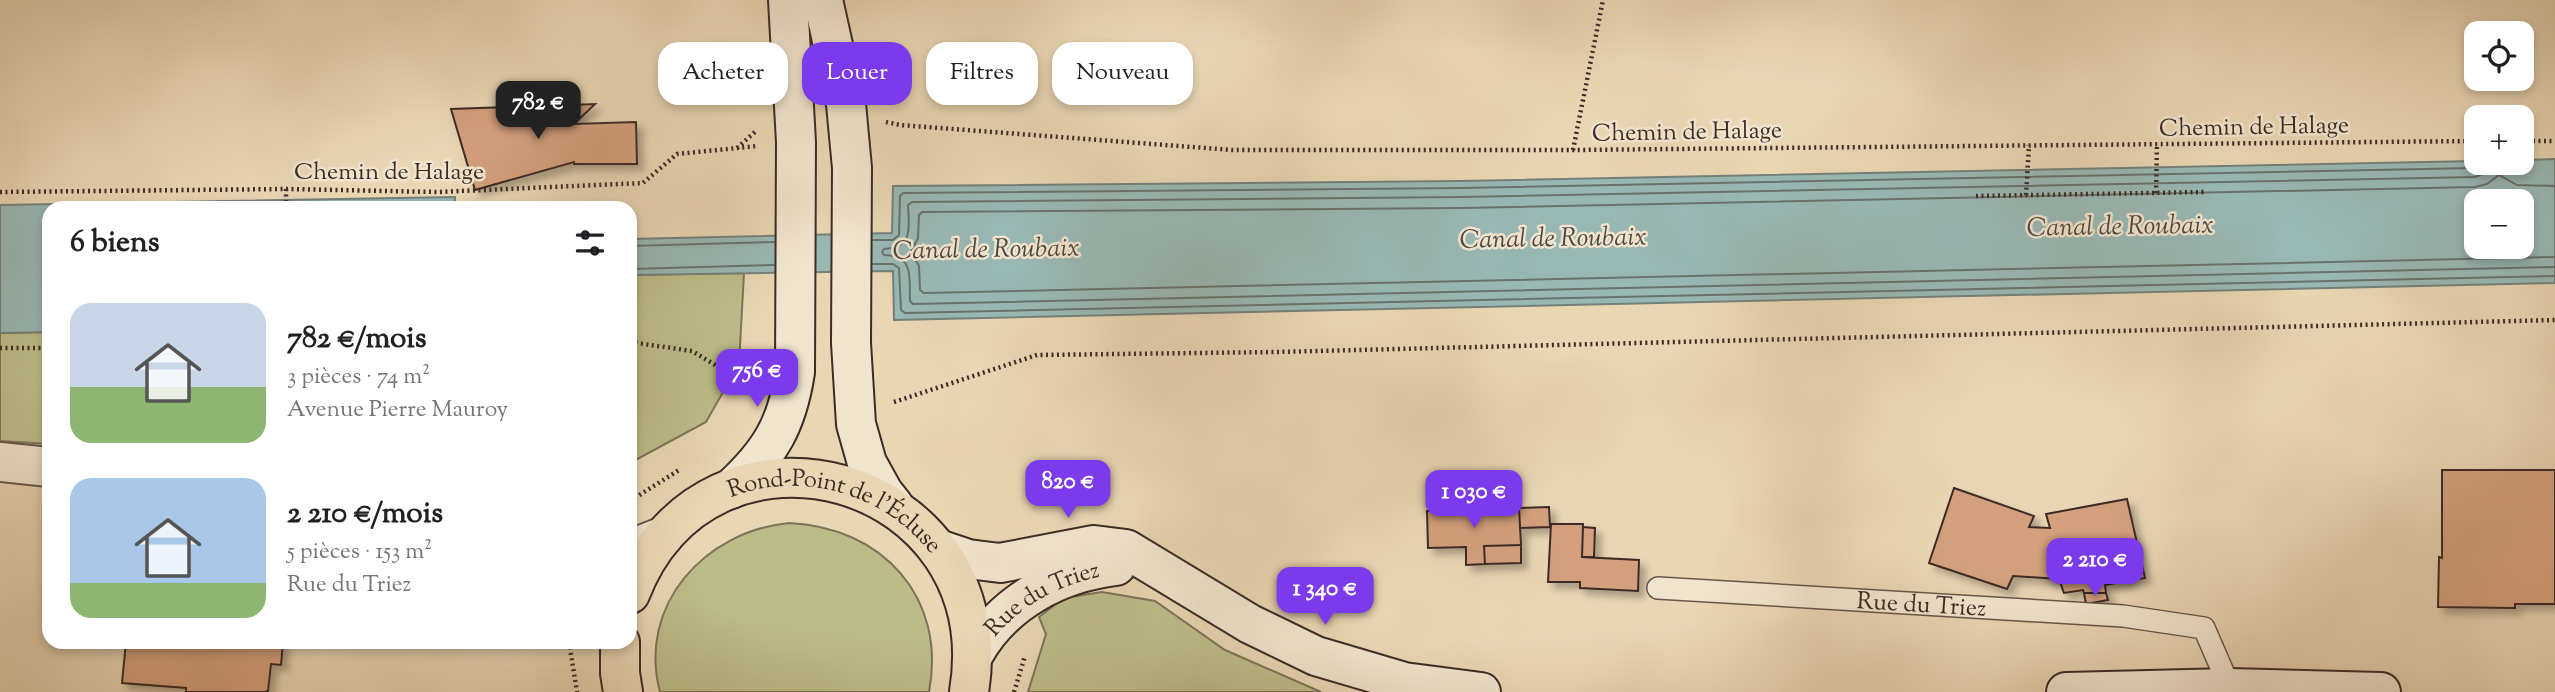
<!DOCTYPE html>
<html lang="fr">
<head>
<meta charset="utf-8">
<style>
	body { margin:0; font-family:"Sorts Mill Goudy",serif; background:#f2f2f2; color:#202124; height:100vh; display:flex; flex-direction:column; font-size:26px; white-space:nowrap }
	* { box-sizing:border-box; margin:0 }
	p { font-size:23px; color:#757577 }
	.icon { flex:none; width:38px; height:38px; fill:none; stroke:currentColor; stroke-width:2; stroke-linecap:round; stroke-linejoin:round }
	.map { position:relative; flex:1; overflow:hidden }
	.panel { position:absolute; left:42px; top:201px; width:595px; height:448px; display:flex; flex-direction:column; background:#fff; border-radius:21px; box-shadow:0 4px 10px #0003 }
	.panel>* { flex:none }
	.hud { position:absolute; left:658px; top:42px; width:665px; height:63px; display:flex; gap:14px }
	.buttons { position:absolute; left:2464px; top:21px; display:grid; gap:14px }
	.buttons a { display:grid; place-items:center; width:70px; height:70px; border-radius:14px; background:#fff; box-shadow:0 4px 10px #0003; font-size:35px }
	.price { position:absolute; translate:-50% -60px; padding:0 16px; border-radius:14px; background:#7c3aed; color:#fff; font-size:23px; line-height:46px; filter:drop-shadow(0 2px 4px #0008) }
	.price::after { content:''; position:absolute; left:50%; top:42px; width:21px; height:16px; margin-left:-10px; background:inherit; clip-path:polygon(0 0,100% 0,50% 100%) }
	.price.current { background:#222; color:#fff }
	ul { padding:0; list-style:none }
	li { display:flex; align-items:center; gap:21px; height:175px; padding:0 28px }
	li span { display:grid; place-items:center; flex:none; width:196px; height:140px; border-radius:21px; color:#555 }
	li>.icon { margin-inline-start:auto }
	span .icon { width:84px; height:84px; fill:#fffc; stroke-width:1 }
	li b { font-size:30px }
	h2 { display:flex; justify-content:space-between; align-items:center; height:84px; padding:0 28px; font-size:30px }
	.tag { padding:0 24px; border-radius:21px; background:#fff; box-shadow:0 4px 10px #0003; font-size:24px; line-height:63px }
	.tag.current { background:#7c3aed; color:#fff }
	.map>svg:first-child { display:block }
	.green { fill:#bcbc89; stroke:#7c7458; stroke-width:2 }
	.water { fill:#99b8b4; stroke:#74807b; stroke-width:2; fill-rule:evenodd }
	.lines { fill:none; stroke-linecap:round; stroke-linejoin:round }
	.shore { stroke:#6a726d; stroke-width:2 }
	.building { fill:#d39f7b; stroke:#3c2c26; stroke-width:2; filter:url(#shadow) }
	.lane-casing { stroke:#675649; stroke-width:24 }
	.street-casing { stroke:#675649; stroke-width:42 }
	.secondary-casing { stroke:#3c2c26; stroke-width:42 }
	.primary-casing { stroke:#3c2c26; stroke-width:42 }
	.path { stroke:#3c2c26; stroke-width:4.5; stroke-dasharray:2 3.5; stroke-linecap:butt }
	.lane { stroke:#f1e4ce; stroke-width:21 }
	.street { stroke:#f1e4ce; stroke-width:38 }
	.secondary { stroke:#f1e4ce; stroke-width:38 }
	.primary { stroke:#e9d6b3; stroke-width:38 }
	.labels { text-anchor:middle; stroke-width:5; stroke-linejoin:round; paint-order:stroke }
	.street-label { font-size:24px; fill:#3c2c26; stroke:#f1e4ce }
	.water-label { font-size:26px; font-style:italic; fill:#4f4842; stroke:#f1e4ce }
</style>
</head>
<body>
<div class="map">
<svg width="2555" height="692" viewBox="0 0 2555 692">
	<defs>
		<filter id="shadow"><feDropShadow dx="6" dy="6" stdDeviation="3.5" flood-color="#0004"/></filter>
	</defs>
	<rect width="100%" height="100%" fill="#e9d6b3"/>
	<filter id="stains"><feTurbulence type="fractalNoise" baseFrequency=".00286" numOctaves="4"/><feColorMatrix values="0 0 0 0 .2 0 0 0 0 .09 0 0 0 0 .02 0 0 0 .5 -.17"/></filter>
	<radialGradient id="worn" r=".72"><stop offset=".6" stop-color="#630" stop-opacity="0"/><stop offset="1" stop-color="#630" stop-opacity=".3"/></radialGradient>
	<path class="green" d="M744,273L739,364L706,422L630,463V275Z
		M49,332V444L0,441V333Z
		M789,523C882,527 947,597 929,692H660C637,605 705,531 789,523Z
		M1102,592L1155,601L1225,650L1321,692H1028L1046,634L1039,617L1064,598Z"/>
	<path class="water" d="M2555,159V283L894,320L893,271L630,275V239L892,233L893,186L1461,181L2476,161V163H2522V160ZM2476,201H2522V247H2476Z
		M455,197V208H49V332L0,333V205Z"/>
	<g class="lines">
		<path class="shore" d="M2492,163L2485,173L2475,177L1461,197L912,202L908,205C909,228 914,247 884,249L882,252L884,255C915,256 909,277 910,301L913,304L2555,267
			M2555,186L2517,185L2499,175L2487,184L2475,187L1461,208L922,212L919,215L918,238L911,252L919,266L920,290L924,293L2555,257
			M215,208L445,204L449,208
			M873,240H893L899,235L900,196L903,193L1461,188L2475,168L2482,163
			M630,246L775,242
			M872,264H893L899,268L901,310L905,313L2555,276
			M630,269L774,265"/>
	</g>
	<path class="building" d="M595,104L574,124L636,122L637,164H574V162L475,190L451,109Z
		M2442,470H2555V604H2515V608L2438,607L2439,557L2442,558Z
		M1954,488L2034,516L2029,527L2050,528L2046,514L2127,499L2145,578L2105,585L2106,593H2084L2083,590L2064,593L2059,579L2013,576L2007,589L1929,563Z
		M1549,507L1550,527L1520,528L1519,508Z
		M1519,508L1521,545L1484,546L1485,564L1466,565V547L1428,548L1427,511Z
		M1551,524H1583L1582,557L1639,560L1638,591L1580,588V582H1548Z
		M1583,527L1595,528L1594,557H1582Z
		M1521,545V563L1485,564L1484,546Z
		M2084,593H2106L2108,600L2086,604Z
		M126,642H283L281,665L271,664L268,691L264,692H186V688L122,683Z"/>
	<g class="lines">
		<defs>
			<g id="lane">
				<path id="s1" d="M1658,588L2123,616L2204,628L2230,688"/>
			</g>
			<path id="street" d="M0,462L49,467
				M630,547L641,545L664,536"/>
			<g id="secondary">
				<path d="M823,0L846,104L852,168L851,343L856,424L867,463L883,492L894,506"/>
				<path d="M731,489C770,453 787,425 795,372L796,142L788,0"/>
				<path d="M938,549L968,559L1000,563L1094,545L1126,549L1250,624L1316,656L1404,682L1481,692"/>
				<path id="s2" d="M974,654C1003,602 1058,573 1116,566"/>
				<path d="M2066,692L2230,688L2381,692"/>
			</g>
			<g id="primary">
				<path id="s3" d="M630,594C708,391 1005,473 969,692"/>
				<path d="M620,642V673L623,692"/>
			</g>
		</defs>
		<use href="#lane" class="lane-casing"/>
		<use href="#street" class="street-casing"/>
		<use href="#secondary" class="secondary-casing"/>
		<use href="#primary" class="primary-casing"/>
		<path class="path" d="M886,122L900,125L1232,150H1573L2476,141
			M2522,141H2555
			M737,148L756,131
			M1573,150L1603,0
			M286,189V208
			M0,192L286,189L438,192L643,183L677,154L757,146
			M2156,193L2157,144
			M2026,195L2029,145
			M1976,196L2206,192
			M630,342L692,351L732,375
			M0,348H49
			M894,402L1037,355L1277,352L2555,320
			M630,501L679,470
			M569,642L577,692
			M1014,692L1025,656"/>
		<use href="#lane" class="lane"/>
		<use href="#street" class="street"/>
		<use href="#secondary" class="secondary"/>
		<use href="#primary" class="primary"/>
	</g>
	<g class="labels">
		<g class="street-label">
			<text transform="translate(2254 126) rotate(-1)" y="8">Chemin de Halage</text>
			<text transform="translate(1687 131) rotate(-1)" y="8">Chemin de Halage</text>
			<text x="389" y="179">Chemin de Halage</text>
			<text dy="8" stroke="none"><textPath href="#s3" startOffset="264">Rond-Point de l'Écluse</textPath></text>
			<text dy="8" stroke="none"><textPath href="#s2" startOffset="91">Rue du Triez</textPath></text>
			<text dy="8" stroke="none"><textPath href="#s1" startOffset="264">Rue du Triez</textPath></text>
		</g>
		<g class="water-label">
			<text transform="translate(2120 225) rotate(-1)" y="9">Canal de Roubaix</text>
			<text transform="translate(1553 237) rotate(-1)" y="9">Canal de Roubaix</text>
			<text transform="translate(986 248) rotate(-1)" y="9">Canal de Roubaix</text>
		</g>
	</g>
	<rect width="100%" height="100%" filter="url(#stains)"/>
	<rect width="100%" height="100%" fill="url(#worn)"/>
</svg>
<div class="buttons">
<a><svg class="icon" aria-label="locate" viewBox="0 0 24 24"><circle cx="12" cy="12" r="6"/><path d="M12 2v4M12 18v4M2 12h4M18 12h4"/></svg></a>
<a>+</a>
<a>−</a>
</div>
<b class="price current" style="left:538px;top:141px">782 €</b>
<b class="price" style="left:757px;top:409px">756 €</b>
<b class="price" style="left:1068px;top:520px">820 €</b>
<b class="price" style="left:1474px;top:530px">1 030 €</b>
<b class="price" style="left:2095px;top:598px">2 210 €</b>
<b class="price" style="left:1325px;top:627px">1 340 €</b>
<div class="hud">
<a class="tag">Acheter</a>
<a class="tag current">Louer</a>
<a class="tag">Filtres</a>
<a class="tag">Nouveau</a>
</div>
<section class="panel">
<h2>6 biens<svg class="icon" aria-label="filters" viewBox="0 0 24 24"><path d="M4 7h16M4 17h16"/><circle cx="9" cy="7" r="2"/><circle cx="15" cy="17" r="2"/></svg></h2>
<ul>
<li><span style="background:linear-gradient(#c9d6e8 60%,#8fb573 0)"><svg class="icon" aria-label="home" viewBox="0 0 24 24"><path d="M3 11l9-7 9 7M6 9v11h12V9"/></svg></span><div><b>782 €/mois</b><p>3 pièces · 74 m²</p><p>Avenue Pierre Mauroy</p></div></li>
<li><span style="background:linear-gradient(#a9c7e8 75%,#8fb573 0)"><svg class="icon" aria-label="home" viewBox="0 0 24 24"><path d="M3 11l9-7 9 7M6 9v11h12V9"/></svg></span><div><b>2 210 €/mois</b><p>5 pièces · 153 m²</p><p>Rue du Triez</p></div></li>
</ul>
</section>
</div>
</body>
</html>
